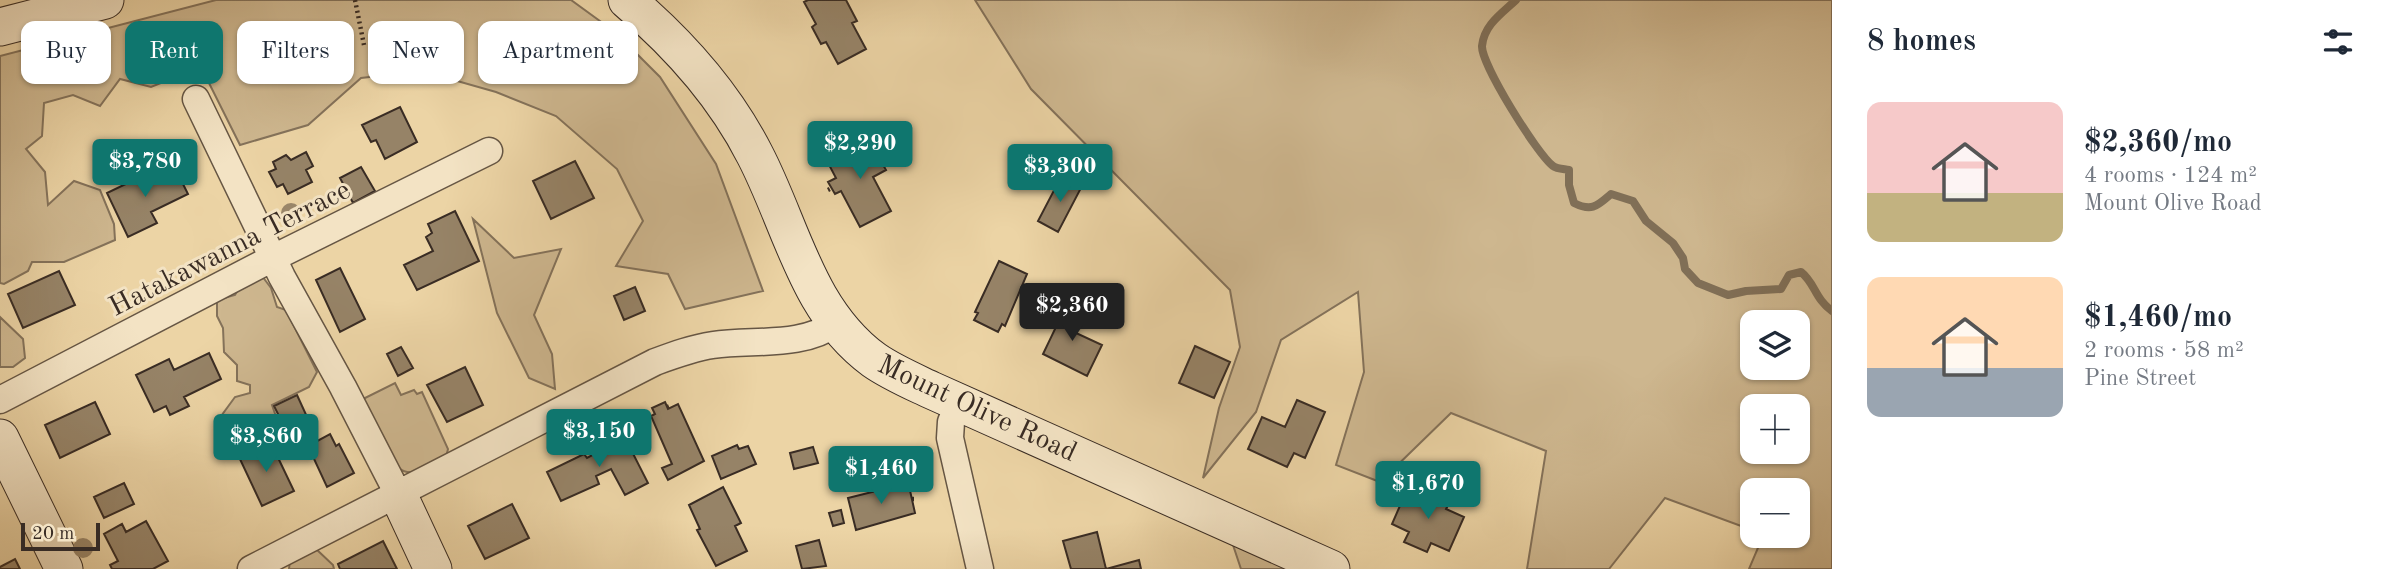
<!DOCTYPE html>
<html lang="en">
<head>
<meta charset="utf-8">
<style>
	body { margin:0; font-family:"Old Standard TT",serif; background:#f6f6f7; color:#1f2937; height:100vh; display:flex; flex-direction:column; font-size:26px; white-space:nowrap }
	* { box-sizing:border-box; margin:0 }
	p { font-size:23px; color:#747a83 }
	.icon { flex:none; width:38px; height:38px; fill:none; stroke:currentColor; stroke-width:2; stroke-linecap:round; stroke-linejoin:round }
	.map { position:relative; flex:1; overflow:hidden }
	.panel { display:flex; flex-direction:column; background:#fff; width:560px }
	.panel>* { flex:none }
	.banner { position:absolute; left:21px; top:21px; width:665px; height:63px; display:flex; gap:14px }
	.tools { position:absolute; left:1740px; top:310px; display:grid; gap:14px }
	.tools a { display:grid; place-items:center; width:70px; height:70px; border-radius:14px; background:#fff; box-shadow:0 2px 5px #0004; font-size:35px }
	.scale { position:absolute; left:21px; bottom:18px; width:79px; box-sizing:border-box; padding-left:7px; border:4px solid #392c24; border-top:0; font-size:19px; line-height:24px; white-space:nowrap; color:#392c24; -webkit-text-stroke:5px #f3e3c4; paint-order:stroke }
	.price { position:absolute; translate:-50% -60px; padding:0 16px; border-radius:7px; background:#0f766e; color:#fff; font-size:23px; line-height:46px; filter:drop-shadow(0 2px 4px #0008) }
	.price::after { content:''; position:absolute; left:50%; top:42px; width:21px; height:16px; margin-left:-10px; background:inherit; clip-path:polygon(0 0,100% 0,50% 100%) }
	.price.on { background:#222; color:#fff }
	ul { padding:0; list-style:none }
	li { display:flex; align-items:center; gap:21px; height:175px; padding:0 35px }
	li span { display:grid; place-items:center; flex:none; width:196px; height:140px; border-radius:14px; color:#555 }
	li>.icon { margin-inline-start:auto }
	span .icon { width:84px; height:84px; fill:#fffc; stroke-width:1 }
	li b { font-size:30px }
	h2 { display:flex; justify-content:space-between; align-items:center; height:84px; padding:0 35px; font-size:30px }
	.tag { padding:0 24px; border-radius:14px; background:#fff; box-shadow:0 2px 5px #0004; font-size:24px; line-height:63px }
	.tag.on { background:#0f766e; color:#fff }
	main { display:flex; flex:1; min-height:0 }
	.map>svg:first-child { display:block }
	.green { fill:#ceb78f; stroke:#84725a; stroke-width:2; fill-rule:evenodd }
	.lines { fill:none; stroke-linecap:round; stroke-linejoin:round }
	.stream { stroke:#806f57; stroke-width:8 }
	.building { fill:#968367; stroke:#392c24; stroke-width:2 }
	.street-casing { stroke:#665644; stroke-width:29 }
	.secondary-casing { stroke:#392c24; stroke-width:39 }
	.path { stroke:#392c24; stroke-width:4.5; stroke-dasharray:2 3.5; stroke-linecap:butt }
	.street { stroke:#f3e3c4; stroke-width:26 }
	.secondary { stroke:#f3e3c4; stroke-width:37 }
	.tree { fill:#9a876a }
	.labels { text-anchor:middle; stroke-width:6; stroke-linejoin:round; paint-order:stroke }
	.street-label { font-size:28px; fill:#392c24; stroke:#f3e3c4 }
</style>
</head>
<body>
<main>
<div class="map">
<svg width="1832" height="569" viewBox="0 0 1832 569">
	<rect width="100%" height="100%" fill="#ecd4a5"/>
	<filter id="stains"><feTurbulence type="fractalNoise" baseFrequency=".00286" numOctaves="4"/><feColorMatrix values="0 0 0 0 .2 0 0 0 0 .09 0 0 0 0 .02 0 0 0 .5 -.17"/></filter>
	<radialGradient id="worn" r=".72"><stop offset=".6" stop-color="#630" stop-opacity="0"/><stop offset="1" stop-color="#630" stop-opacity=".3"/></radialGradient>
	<path class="green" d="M216,0H571L615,32L660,77L716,164L763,291L685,309L668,274L616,266L643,221L617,169L556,116L496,92L422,71L361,78L308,125L240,145L201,67L151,87L120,79L100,106L73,95L44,103L42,136L26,149L45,172L48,205L74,181L100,190L114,224L115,240L64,262H32L28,271L4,284L0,283V56Z
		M975,0H1832V569H1749L1763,536H1797V490H1752V530L1665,498L1609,569H1527L1546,451L1451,413L1380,482L1336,465L1364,372L1358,292L1281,340L1256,412L1203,478L1219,408L1240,347L1230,290L1031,89ZM1752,322H1797V368H1752ZM1752,406H1797V452H1752Z
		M473,219L514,258L561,249L534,315L552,354L555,389L529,378L497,313Z
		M262,276L271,288L277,307L286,310L317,372L309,387L272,405L280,428L272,435L241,449L226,437L219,419L235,397L250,393V385L237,381V365L224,352L223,328L217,316V300L235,295L239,288Z
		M0,317L23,339L25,358L13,367H0Z
		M395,383L401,395L414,390L417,394L422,392L448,449L446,457C432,464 412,480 399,468L361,400Z
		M1230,536L1299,569H1241Z
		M315,548L333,565L334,569H289L290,561Z"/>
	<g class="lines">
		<path class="stream" d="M1516,0C1501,14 1484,25 1482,46C1481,64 1537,154 1553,166C1557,169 1564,169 1569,170V185L1574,203C1592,212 1597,206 1611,194L1633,201L1646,221L1673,243L1683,258L1685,269L1698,283L1728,295L1746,291L1781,289L1789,275L1801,272C1815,283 1815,299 1832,311"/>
	</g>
	<path class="building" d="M808,0H846L857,21L852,23L866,49L838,64L826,42L821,44L812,27L816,24L804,2Z
		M400,107L417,142L385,159L376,140L371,142L362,125Z
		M868,138L871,145L876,143L886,161L882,163L886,170L873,177L891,211L860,227L841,191L835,194L828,182L836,178L827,161Z
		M306,152L313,166L306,170L312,182L288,194L283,184L277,187L269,172L276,169L273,162L286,155L291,160Z
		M575,161L594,198L551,219L533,181Z
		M163,166L170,180L179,176L188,194L151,212L157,223L128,237L107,193Z
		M361,167L375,191L353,203L340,178Z
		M1062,175L1082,186L1058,232L1038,221Z
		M455,211L479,261L417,290L404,265L433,251L426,237L432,233L428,224Z
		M999,261L1027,274L1005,326L1002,324L998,332L974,320L978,313L975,312Z
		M340,268L365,319L340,332L316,280Z
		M59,271L75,305L23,328L8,294Z
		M635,287L645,311L624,320L614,296Z
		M1067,304L1086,313L1076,333L1102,345L1087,376L1043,354Z
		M1195,346L1230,362L1214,398L1179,383Z
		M401,347L413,368L398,376L387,354Z
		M209,353L221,379L184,397L189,406L170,415L166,406L154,412L136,375L169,359L174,370Z
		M465,367L483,405L447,422L427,385Z
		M297,395L308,419L286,430L274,406Z
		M1297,400L1325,412L1305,458L1294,453L1287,467L1248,449L1262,417L1285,427Z
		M95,402L110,434L60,458L45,425Z
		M665,402L668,409L678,404L704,461L668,480L662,468L672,464L651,416L655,414L652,408Z
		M622,432L648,483L625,495L611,469L596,476L599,484L561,501L547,472L584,454L587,458L602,450L599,442Z
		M330,434L336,446L339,444L354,473L327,487L308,446Z
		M271,443L294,491L262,506L239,457Z
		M737,445L739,449L748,446L756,464L721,479L712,456Z
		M813,447L818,463L794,469L790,453Z
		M124,483L134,504L104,518L94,497Z
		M900,485V487L909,486L915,513L856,530L848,498Z
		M723,487L741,523L735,526L747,551L716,566L697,530L700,529L689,505Z
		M1430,488L1452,498L1446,509L1464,517L1449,551L1431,543L1427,552L1404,542L1409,532L1392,524L1406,492L1424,500Z
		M512,504L529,538L485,559L468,526Z
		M841,510L844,523L833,526L829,513Z
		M146,521L168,561L153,569H112L110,565L118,561L104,534L122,524L126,532Z
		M1097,532L1106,569L1139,560L1141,569H1071L1063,541Z
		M819,540L826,566L802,569L796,546Z
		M383,541L397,569H340L338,564Z
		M15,559L20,569H0V567Z"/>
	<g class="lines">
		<defs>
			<path id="street" d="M196,99L282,277L343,387L398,494
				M0,400L273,258L489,151
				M959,402L951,422L950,438L980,569
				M251,569L655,362C674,355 693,348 713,345C753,339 802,348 836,323"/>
			<path id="secondary" d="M627,0C679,44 724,94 755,155C792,226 806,310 874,360C891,372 912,381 931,390L1331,569
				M0,27L105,0
				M0,438L64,569
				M398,494L433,569"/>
		</defs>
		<use href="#street" class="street-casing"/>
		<use href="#secondary" class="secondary-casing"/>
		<path class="path" d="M355,0L364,45
			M828,190L832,188
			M667,407L672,405
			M912,499H916"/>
		<use href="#street" class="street"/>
		<use href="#secondary" class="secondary"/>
	</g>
	<g class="tree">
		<circle cx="291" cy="213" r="10"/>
		<circle cx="83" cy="548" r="10"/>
	</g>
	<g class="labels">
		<g class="street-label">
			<text transform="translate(229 247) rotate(-27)" y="10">Hatakawanna Terrace</text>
			<text transform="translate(978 407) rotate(25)" y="10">Mount Olive Road</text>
		</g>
	</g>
	<rect width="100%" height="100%" filter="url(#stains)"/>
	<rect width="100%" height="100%" fill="url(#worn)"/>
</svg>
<div class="tools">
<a><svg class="icon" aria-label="layers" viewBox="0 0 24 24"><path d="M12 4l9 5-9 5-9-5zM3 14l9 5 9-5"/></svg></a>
<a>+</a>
<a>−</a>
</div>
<div class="scale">20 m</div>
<b class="price" style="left:860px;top:181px">$2,290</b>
<b class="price" style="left:145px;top:199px">$3,780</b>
<b class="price" style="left:1060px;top:204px">$3,300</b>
<b class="price on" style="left:1072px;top:343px">$2,360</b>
<b class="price" style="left:599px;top:469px">$3,150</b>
<b class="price" style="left:266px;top:474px">$3,860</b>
<b class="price" style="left:881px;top:506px">$1,460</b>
<b class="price" style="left:1428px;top:521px">$1,670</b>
<div class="banner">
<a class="tag">Buy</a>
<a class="tag on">Rent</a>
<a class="tag">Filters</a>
<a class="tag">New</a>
<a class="tag">Apartment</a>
</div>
</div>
<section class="panel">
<h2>8 homes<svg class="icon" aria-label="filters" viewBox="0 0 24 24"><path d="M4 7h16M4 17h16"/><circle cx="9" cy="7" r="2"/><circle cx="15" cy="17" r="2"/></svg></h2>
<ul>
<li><span style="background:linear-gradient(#f6c9c9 65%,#c2b280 0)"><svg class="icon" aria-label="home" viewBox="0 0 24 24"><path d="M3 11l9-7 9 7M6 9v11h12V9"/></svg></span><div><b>$2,360/mo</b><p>4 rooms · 124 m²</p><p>Mount Olive Road</p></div></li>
<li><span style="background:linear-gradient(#ffd9b3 65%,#9aa5b1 0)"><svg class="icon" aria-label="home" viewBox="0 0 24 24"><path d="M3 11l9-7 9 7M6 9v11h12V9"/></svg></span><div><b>$1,460/mo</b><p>2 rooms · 58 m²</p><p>Pine Street</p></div></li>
</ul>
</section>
</main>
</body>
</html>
